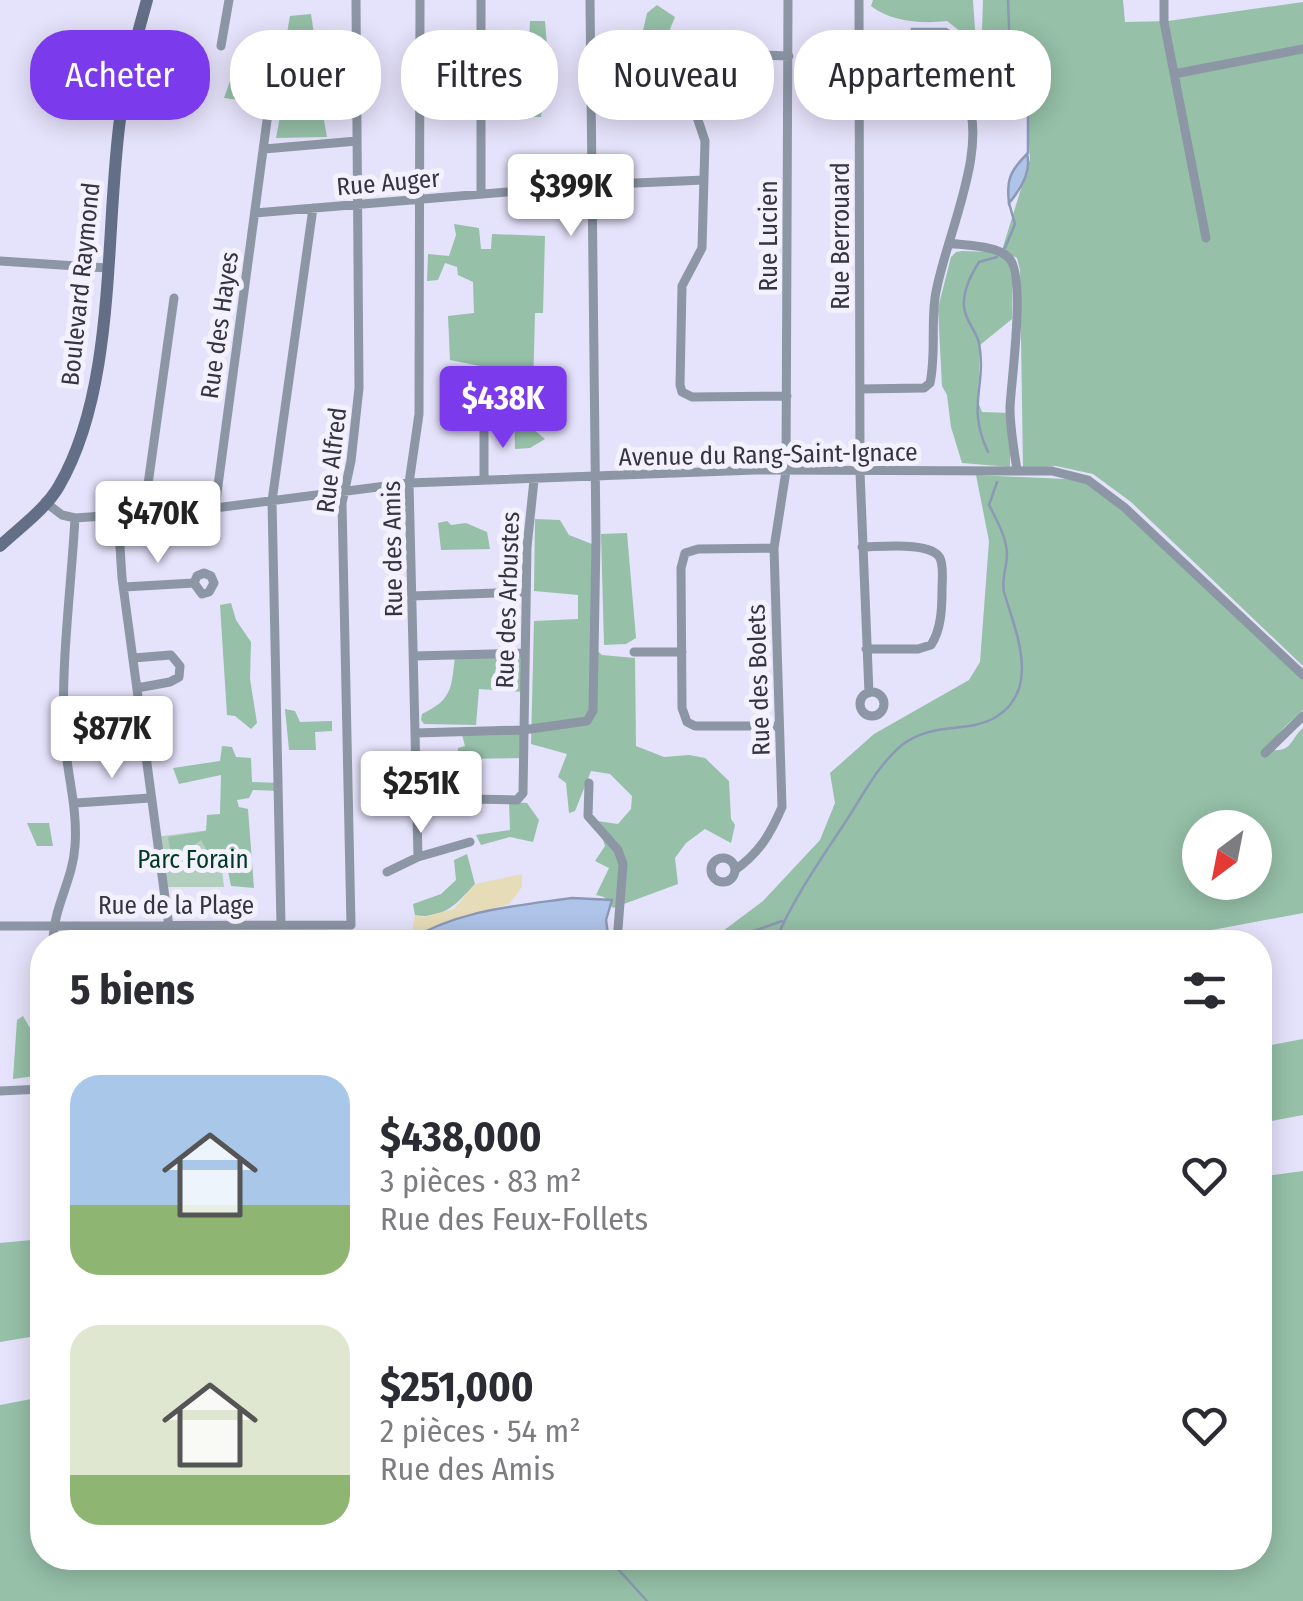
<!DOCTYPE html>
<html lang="fr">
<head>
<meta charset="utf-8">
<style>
	body { margin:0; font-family:"Fira Sans Condensed",sans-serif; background:#f2f2f3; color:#2b2b33; height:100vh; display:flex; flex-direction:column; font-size:38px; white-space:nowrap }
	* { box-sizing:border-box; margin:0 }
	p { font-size:32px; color:#7c7c81 }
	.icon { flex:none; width:55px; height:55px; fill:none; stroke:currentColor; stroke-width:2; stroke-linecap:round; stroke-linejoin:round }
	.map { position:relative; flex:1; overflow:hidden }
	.details { position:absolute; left:30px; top:930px; width:1242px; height:640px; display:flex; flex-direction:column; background:#fff; border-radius:40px; box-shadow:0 5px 25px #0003 }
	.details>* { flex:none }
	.banner { position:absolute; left:30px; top:30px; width:1245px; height:90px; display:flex; gap:20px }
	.needle { width:65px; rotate:212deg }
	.controls { position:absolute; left:1182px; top:810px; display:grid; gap:20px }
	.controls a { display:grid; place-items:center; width:90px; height:90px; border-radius:50%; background:#fff; box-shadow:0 5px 25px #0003; font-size:50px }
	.price { position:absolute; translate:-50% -85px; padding:0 22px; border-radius:10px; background:#fff; color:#222; font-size:32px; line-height:65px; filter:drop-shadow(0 2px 5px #0008) }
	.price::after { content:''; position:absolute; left:50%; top:60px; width:30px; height:22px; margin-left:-15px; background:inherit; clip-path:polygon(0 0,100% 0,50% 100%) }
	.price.on { background:#7c3aed; color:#fff }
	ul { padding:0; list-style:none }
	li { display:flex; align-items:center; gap:30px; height:250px; padding:0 40px }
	li span { display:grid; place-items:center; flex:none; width:280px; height:200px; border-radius:30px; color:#555 }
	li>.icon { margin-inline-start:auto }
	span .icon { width:120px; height:120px; fill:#fffc; stroke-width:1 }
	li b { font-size:42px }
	h2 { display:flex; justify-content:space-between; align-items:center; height:120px; padding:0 40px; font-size:42px }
	.chip { padding:0 35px; border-radius:40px; background:#fff; box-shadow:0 5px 25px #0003; font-size:35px; line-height:90px }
	.chip.on { background:#7c3aed; color:#fff }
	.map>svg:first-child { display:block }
	.green { fill:#b2cebd }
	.forest { fill:#96c0a8; fill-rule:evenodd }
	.sand { fill:#e6dcb7 }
	.water { fill:#afc4e9; stroke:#8b99b6; stroke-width:2.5 }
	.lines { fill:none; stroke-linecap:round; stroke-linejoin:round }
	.stream { stroke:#8b99b6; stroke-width:2.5 }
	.street { stroke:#8d96a5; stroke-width:9 }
	.secondary { stroke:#636f86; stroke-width:12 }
	.labels { text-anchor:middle; stroke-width:10; stroke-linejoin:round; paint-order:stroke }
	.street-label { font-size:25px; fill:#363440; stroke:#f3f1fd }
	.park-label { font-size:25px; fill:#013a22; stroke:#f3f1fd }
</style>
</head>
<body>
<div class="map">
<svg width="1303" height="1601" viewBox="0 0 1303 1601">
	<rect width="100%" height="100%" fill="#e5e2fb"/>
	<path class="green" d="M217,829L224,887H163L156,837Z"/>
	<path class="forest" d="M873,0H973L979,90L959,86L964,56L961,32L947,21C923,24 891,22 871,6Z
		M983,0H1123L1125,22L1168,21L1303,2V666L1131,502L1093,474L1056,466L1023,469L1020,270L1017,258L1002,250L1030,160L1022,38L982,30Z
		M657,5L675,17L670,29L679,47L670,44L669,56L639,48L647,13Z
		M311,14L320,74L314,75L318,97H306L303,105L315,117L323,115L327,137L276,138L282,106L224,98L237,61L272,75L273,52L286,39L290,16Z
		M530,21H545L548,57L541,117H532L529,99L509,96L510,78H497L499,70L528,72Z
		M699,59L704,85L711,93H697L689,85L686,60Z
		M454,224L479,228L481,249H491L492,234L545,236L543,313H535L532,428L545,439L530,448L515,449L514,396L477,392L456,384L455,377L477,375L480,366L450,360L448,316L474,313L473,282L458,275L457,267L445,263L438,280L427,281L428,254L449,256L456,235Z
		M963,251L990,252L1007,258L1012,280V319L980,345L978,402L982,412L1010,413V467L962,463L951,427L947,395L942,386L938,308L951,257L956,252Z
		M976,475L1088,480L1303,675V710C1291,722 1274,732 1273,750C1292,752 1291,738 1303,728V913L1148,942H620V932L685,936L723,931L763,901L820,840L835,803L830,773L874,734L969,680L980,662L989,541ZM1200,828H1255V882H1200Z
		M535,519L560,520L569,535L592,544L594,648L602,655L635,658L636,746L664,757L689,755L705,758L729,781L731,819L735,825L731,843L705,829L686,843L675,858L678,884L613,908L604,897L596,895L609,868L595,861L605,846L597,821L618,824L631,809L632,796L610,774L591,771L575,811L569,813L566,783L558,777L567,754L531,744L534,621L578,619V595L534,591Z
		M447,521L451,525L466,523L487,532L490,549L441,550L438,523Z
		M627,533L636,638L626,644L604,645L601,534Z
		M231,603L236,620L251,642L250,679L257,723L251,729L235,716L227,715L220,605Z
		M524,651V692L479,689L476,725L424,724L421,720L422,714C453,699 451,688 455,657Z
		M285,709L295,711L300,722L332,721V731L315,732L316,750H289Z
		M522,730L524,758L457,759L458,748L465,746L461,731Z
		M222,746L232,747L236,757L251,758L252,782L279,783V791L253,790L249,798L237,800L239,807L248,809L254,888L231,886L226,862L210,856L201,840L188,849H170L168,837L206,831L207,815L220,814L221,775L179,784L173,768L220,761Z
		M509,802L527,803L539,820L533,842L510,837L481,845L476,835L510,830Z
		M27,823H49L53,846H37Z
		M467,854L475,884C457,903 444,920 415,915L413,904L441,894L456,880L454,860Z
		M23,1016L38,1042L35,1045L33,1066L37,1067L42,1059V1075L13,1079L17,1020Z
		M1303,1039V1115L1260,1123V1047Z
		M1303,1171V1601H0V1405L42,1397V1558H1260V1177Z
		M42,1239V1335L0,1342V1243Z"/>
	<path class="sand" d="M522,874V887L509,904L448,921L411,939L415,915L422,917L454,909L475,884Z"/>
	<path class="water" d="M912,29H946L958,36L959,57L948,71L914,64L908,51Z
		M1027,154C1032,172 1021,189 1009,203C1006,179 1011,170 1027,154Z
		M572,898L612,900L606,920L609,942H406C457,910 515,906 572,898Z"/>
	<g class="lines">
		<path class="stream" d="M1008,0L1011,79L1028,113V153
			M1005,248L1015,224L1009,203
			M988,452C966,406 987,386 979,343C976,330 964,319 964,306C963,290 971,275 979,262L997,257
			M723,942L782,921
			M775,942C793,898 822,858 848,818C864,793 879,764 902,745C933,721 968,734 996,717C1042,689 1015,630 1004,592C1001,580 1007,567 1007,554C1007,538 996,519 989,505L997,482
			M608,1558L647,1601"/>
		<path class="street" d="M481,0V194
			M859,0L860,472L869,693
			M1164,0V22L1206,238
			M221,46L229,0
			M1174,74L1303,49
			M859,91L955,93L965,96C992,146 942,245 935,298C931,326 936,355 930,383L924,388L860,389
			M264,149L357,141
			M255,213L590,185L704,180
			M949,243C966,246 995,245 1008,257C1027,273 1011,380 1010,408C1010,429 1014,450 1017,470
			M0,261L107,268
			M787,396L692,397L682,392L680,385L682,286L702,248L705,141L685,81L684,59L702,53L789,56
			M484,480V421L488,413
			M45,502L62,515L75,518L215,508L409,483L755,470L1052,471L1088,480L1124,507L1303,675
			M215,508L268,113L275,83L357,79
			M144,513L174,298
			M125,515L120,547L122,578L171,942
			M862,547C880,547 931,541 940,558C944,567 942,581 942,590C942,609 941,630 931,645L918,649H866
			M774,548L698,549L685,553L681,568L682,708L687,722L695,726H779
			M124,587L194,583L197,576L204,573L211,576L214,583L209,592L202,594L194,583
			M412,596L526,592
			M634,652H682
			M414,656L525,653
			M133,658L171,655L180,666L179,677L170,682L137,688
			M860 704a12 12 0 1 1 24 0a12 12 0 1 1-24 0Z
			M415,733L523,730L587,721L593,711L596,540L590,0
			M1265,753L1303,716
			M589,783L588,816L618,850L623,864L617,942
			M418,798L517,800L523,793L527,547L534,480
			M76,803L150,798
			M418,857L409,483L419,414L420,0
			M711 870a12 12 0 1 1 24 0a12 12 0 1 1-24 0Z
			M735,870C759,853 770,835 782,807L774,548L786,471L788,0
			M387,872L418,857L470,842
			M281,925L272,501L313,208
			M0,926L351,925L342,503L351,461L359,388L356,0
			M53,942C53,908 73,880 75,846C78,807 66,771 64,732C61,662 71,589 75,518
			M0,1091L42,1089"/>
		<path class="secondary" d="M0,546C19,528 46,509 59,486C118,385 104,226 121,112C126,73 137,37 147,0"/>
	</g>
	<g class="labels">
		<g class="street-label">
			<text transform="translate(388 182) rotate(-5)" y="9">Rue Auger</text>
			<text transform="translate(768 236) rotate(-90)" y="9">Rue Lucien</text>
			<text transform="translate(840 236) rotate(-90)" y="9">Rue Berrouard</text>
			<text transform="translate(80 284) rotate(-84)" y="9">Boulevard Raymond</text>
			<text transform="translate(219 325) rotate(-82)" y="9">Rue des Hayes</text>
			<text transform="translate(768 454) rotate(-1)" y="9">Avenue du Rang-Saint-Ignace</text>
			<text transform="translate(331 460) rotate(-83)" y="9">Rue Alfred</text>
			<text transform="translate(392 549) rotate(-91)" y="9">Rue des Amis</text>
			<text transform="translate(507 600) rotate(-88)" y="9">Rue des Arbustes</text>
			<text transform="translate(758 680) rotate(-92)" y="9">Rue des Bolets</text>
			<text x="176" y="914">Rue de la Plage</text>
		</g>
		<g class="park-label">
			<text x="193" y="868">Parc Forain</text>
		</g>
	</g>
</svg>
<div class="controls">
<a><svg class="needle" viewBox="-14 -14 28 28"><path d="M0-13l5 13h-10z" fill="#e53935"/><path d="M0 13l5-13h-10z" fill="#7c7c81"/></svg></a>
</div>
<b class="price" style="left:571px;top:239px">$399K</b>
<b class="price on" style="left:503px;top:451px">$438K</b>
<b class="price" style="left:158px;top:566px">$470K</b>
<b class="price" style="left:112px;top:781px">$877K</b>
<b class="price" style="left:421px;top:836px">$251K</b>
<div class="banner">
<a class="chip on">Acheter</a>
<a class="chip">Louer</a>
<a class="chip">Filtres</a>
<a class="chip">Nouveau</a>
<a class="chip">Appartement</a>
</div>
<section class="details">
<h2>5 biens<svg class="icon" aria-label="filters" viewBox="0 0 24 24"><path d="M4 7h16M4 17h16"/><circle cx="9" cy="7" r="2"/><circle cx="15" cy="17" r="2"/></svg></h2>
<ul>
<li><span style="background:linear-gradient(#a9c7e8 65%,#8fb573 0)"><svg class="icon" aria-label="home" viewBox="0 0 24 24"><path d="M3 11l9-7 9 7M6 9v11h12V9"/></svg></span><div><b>$438,000</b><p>3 pièces · 83 m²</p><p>Rue des Feux-Follets</p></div><svg class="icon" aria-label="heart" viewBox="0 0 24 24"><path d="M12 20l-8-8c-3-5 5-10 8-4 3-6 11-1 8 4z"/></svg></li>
<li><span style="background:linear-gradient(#dfe7d0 75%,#8fb573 0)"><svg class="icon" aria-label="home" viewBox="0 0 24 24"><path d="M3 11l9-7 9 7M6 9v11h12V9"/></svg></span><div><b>$251,000</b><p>2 pièces · 54 m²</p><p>Rue des Amis</p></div><svg class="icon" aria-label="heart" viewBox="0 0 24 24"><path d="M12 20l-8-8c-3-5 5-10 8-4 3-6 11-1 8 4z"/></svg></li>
</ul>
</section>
</div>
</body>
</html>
